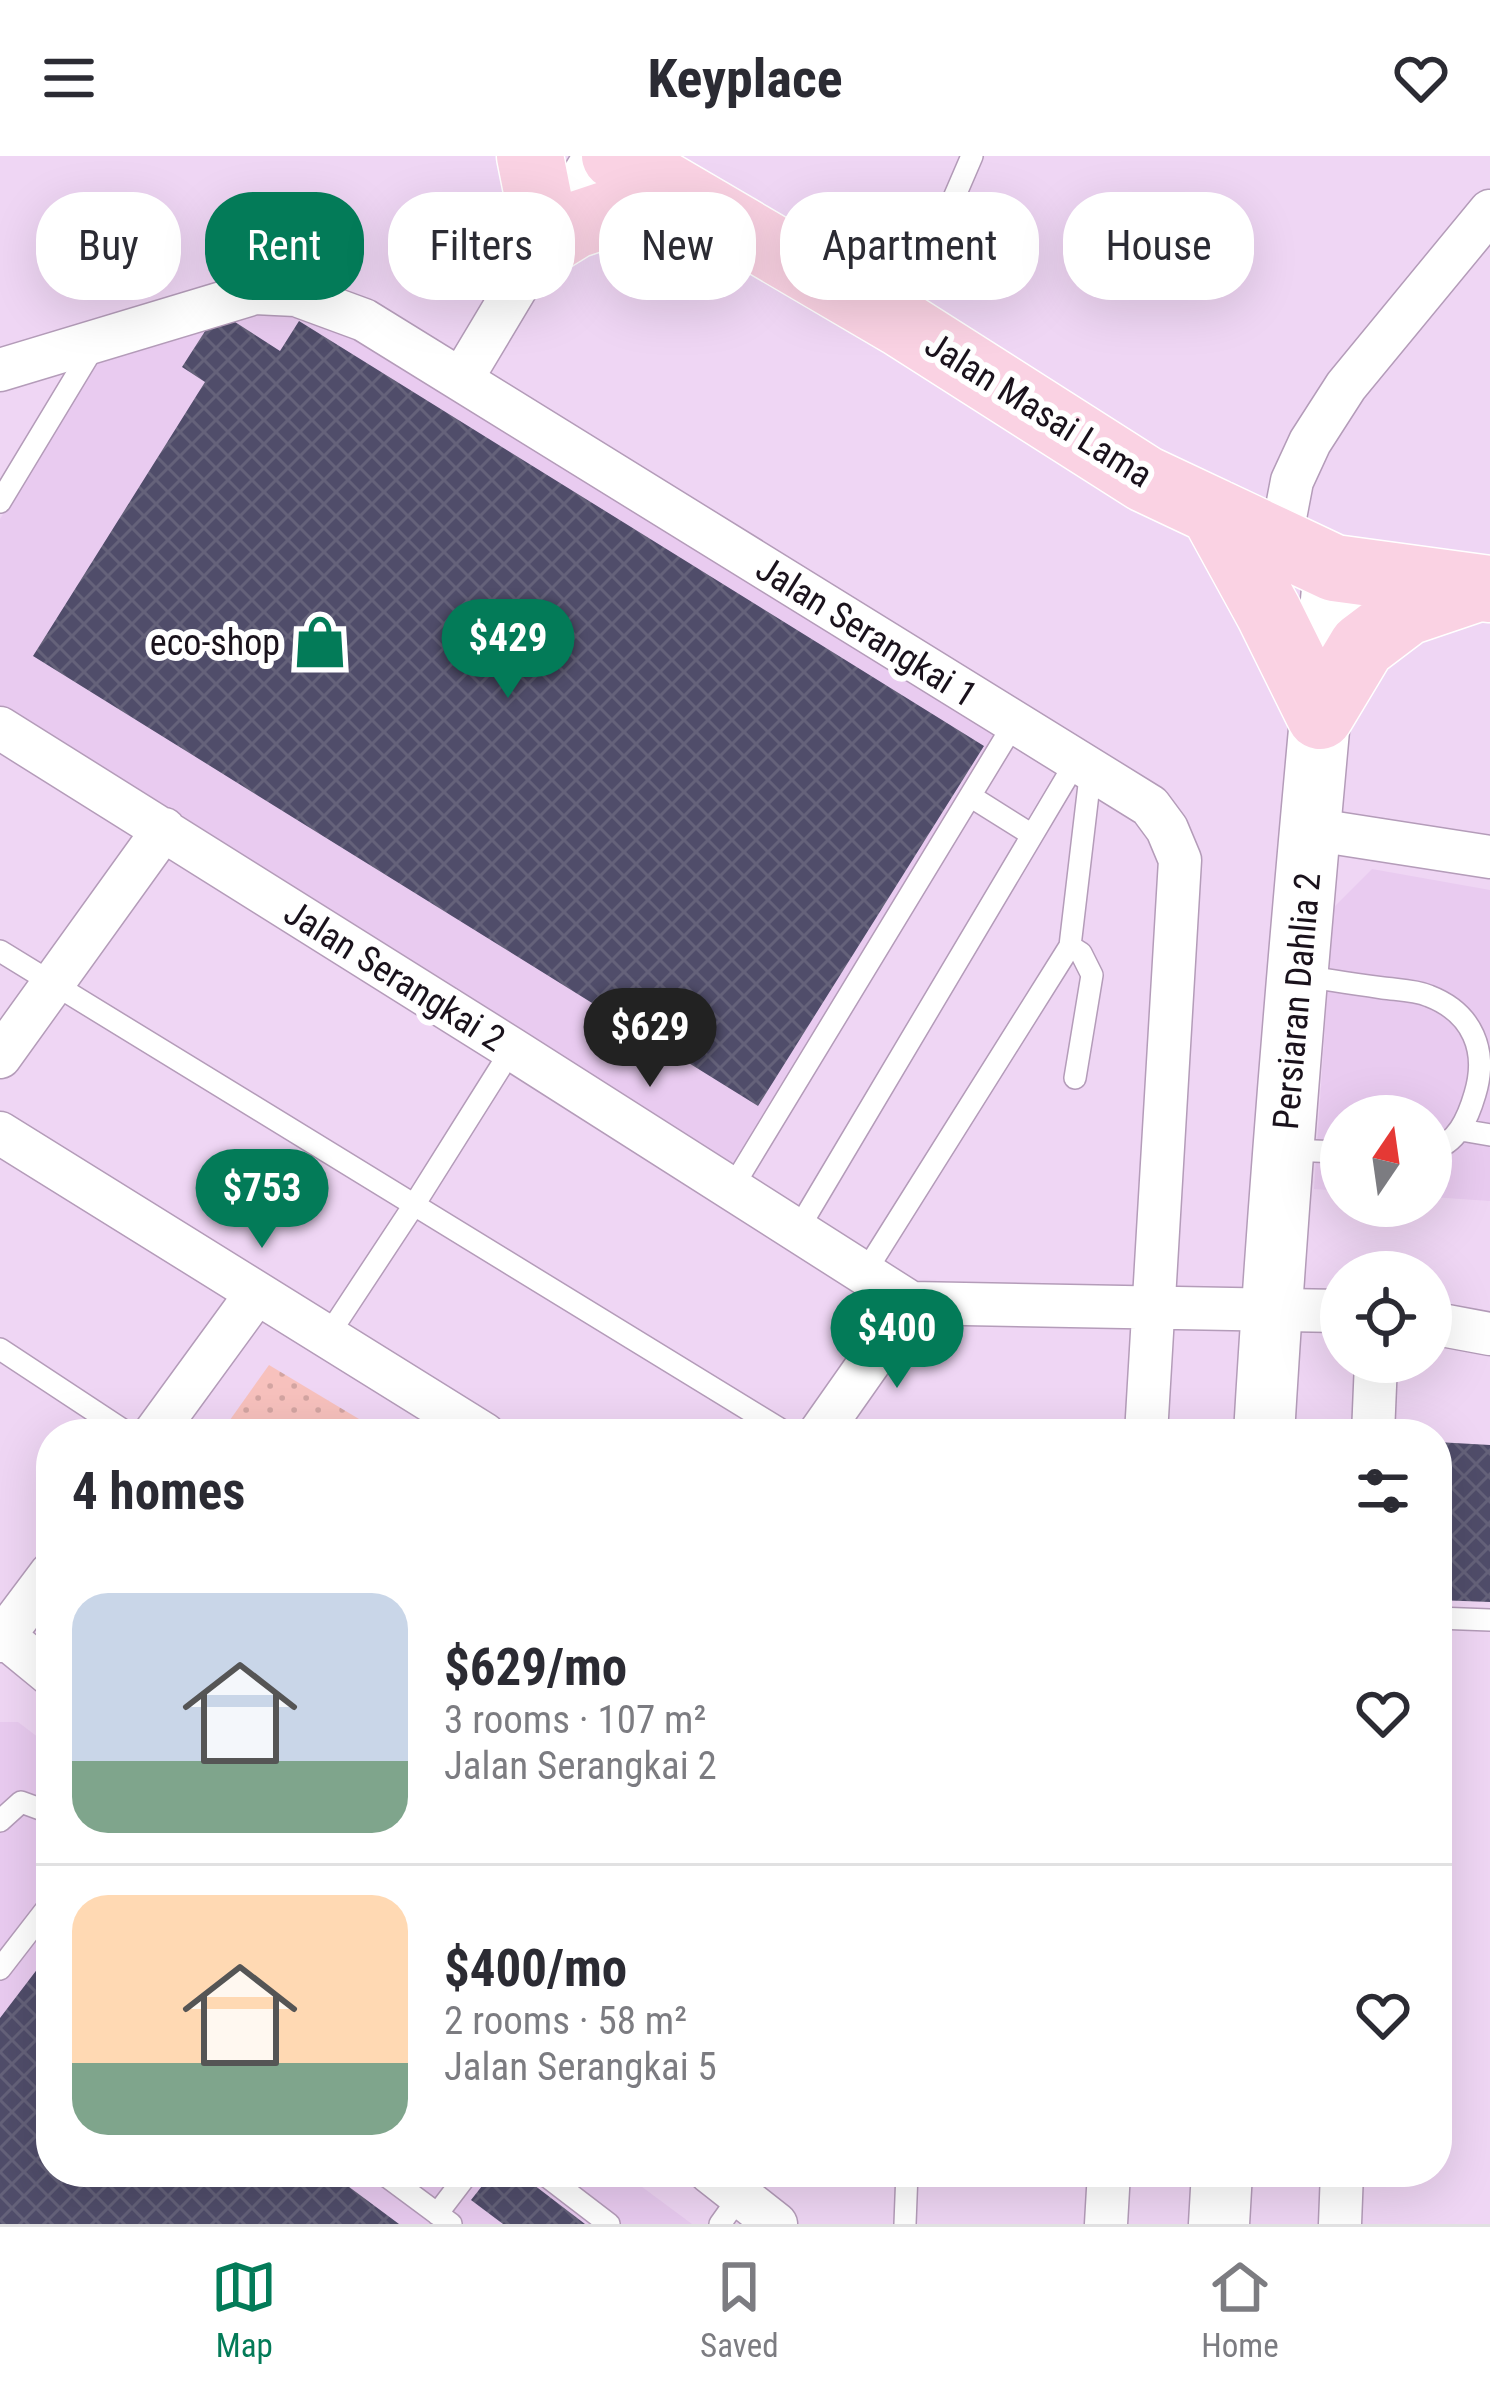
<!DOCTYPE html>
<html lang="en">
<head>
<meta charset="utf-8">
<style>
	body { margin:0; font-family:"Roboto Condensed",sans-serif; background:#f7f7f7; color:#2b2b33; height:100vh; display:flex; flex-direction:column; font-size:45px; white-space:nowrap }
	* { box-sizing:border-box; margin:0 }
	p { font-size:39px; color:#7c7c81 }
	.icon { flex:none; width:66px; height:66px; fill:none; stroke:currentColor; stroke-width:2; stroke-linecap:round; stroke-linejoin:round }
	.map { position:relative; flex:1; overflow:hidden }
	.sheet { position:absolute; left:36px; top:1263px; width:1416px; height:768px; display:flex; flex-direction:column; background:#fff; border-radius:48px; box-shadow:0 12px 48px #0002 }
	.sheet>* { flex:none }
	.guide { position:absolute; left:36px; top:36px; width:1419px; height:108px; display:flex; gap:24px }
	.needle { width:78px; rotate:13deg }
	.fabs { position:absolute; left:1320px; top:939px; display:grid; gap:24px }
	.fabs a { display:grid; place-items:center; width:132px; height:132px; border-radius:50%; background:#fff; box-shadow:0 12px 48px #0002; font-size:60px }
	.price { position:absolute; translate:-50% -102px; padding:0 27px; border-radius:42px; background:#037b58; color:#fff; font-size:39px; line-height:78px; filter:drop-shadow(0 3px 6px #0008) }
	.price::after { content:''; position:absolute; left:50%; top:72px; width:36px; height:27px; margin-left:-18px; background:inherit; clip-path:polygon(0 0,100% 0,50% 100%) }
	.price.current { background:#222; color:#fff }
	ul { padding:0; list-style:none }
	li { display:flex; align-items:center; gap:36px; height:300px; padding:0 36px }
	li+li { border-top:3px solid #e1e1e2 }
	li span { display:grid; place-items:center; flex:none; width:336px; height:240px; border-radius:36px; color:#555 }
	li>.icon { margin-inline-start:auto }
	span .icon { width:144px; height:144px; fill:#fffc; stroke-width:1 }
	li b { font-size:51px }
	h2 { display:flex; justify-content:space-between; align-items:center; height:144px; padding:0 36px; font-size:51px }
	.chip { padding:0 42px; border-radius:48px; background:#fff; box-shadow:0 12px 48px #0002; font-size:42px; line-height:108px }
	.chip.current { background:#037b58; color:#fff }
	header { display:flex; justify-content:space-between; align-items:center; height:156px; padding:0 36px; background:#fff; font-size:54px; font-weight:700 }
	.dock { display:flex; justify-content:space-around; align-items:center; height:168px; border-top:3px solid #e1e1e2; background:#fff; font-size:33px; color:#7c7c81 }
	.dock a { display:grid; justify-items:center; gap:6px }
	.dock .current { color:#037b58 }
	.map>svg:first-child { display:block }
	.built { fill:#e9cbf0 }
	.grass { fill:url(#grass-dots) }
	.building { fill:url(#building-cross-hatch) }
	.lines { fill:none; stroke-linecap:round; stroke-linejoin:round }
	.lane-casing { stroke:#b49cb9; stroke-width:24 }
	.street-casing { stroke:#b49cb9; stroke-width:45 }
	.secondary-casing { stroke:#b49cb9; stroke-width:63 }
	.primary-casing { stroke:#fff; stroke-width:69 }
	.lane { stroke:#fff; stroke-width:21 }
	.street { stroke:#fff; stroke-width:42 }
	.secondary { stroke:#fff; stroke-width:60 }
	.primary { stroke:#fad2e3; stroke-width:66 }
	.labels { text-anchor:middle; stroke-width:12; stroke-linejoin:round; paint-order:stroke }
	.street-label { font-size:36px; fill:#1a121c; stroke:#fff }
	.poi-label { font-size:36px; fill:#1a121c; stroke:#fff; text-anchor:end }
</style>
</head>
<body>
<header><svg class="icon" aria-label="menu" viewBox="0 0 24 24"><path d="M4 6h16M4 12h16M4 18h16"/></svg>Keyplace<svg class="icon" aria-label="heart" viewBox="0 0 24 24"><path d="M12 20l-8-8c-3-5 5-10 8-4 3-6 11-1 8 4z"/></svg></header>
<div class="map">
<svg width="1490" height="2068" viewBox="0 0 1490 2068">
	<defs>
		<pattern id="grass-dots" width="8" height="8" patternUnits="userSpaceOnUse" patternTransform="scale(3)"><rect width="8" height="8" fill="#f7c1bd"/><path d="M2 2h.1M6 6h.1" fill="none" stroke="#d3a5a2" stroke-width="1.8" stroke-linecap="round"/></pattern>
		<pattern id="building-cross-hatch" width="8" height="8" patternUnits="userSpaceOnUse" patternTransform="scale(3)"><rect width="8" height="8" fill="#504d6a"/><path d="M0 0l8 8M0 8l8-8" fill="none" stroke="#65627a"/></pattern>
	</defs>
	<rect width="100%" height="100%" fill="#efd6f4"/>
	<path class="built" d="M256,151L357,173L1001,571L733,1018L0,557V363L99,198Z
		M1372,713L1490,734V1045L1431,1041V960H1341V1035L1314,1033L1333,752Z
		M0,1566H18L51,1591V2016H622L692,2068H0Z"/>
	<path class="grass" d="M269,1209L384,1278H220Z"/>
	<path class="building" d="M218,155L280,195L299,165L984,590L758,950L33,500L205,226L182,211Z
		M1437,1286L1490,1289V1446L1437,1444Z
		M45,1803L51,1808V2016H329L399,2068H0V1862Z
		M493,2016H517L585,2068H503L471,2044Z"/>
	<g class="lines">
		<defs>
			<path id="lane" d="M903,160L972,0
				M0,346L96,187
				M970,640L1032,679
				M1070,790L1081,797L1092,819L1075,922
				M0,795L788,1278
				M1299,819C1327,824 1355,828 1383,832C1398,834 1415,834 1429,840C1473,857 1488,895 1475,938C1468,962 1457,988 1431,994
				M1461,974L1490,979
				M1288,994L1341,996
				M732,1032L1015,566
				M797,1075L1077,604
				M864,1118L1070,790L1091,612
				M327,1181L414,1049L512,893
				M0,1193L129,1278
				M1437,1462L1490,1464
				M0,1665L21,1646L51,1657
				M0,1813L51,1747
				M381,2016L451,2068
				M541,2016L609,2068
				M437,2058L469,2016
				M720,2068L740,2040
				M905,2068L907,2016"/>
			<path id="street" d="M0,214L255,137L296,139L364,164L1150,650L1167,673L1180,704L1146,1278
				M461,224L595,0
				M1280,388L1292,325L1310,286L1346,230L1490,55
				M0,572L512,893L911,1147L1341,1155
				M1310,673L1490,701
				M0,901L164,673
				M0,977L484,1278
				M1431,1167L1490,1178
				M154,1278L256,1138
				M819,1278L911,1147
				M1373,1278L1376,1206
				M0,1477L51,1519
				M0,1485L51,1417
				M710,2016L776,2068
				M1106,2068L1109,2016
				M1340,2068L1342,2016"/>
			<path id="secondary" d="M1264,1278C1281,989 1307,700 1334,412
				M1219,2068L1222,2016"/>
			<path id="primary" d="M530,0L540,50L541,90L575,69L608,58L702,53
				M615,0L900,167L1145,323L1334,412L1490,433
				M1213,355L1269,457L1320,560
				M1320,560L1362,490L1407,456L1475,433"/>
		</defs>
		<use href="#lane" class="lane-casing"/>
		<use href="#street" class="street-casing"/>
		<use href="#secondary" class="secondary-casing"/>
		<use href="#primary" class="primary-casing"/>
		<use href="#lane" class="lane"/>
		<use href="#street" class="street"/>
		<use href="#secondary" class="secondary"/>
		<use href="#primary" class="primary"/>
	</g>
	<defs>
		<symbol id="shop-bare" viewBox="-9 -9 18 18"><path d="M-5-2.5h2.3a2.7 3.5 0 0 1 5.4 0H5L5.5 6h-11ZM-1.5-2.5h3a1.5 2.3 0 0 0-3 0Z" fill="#037b58" stroke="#fff" stroke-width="2.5" paint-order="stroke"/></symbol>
	</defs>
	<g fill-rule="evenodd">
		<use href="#shop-bare" x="282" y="448" width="76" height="76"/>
	</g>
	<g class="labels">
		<g class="street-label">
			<text transform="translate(1039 253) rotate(32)" y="13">Jalan Masai Lama</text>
			<text transform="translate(867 475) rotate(32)" y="13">Jalan Serangkai 1</text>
			<text transform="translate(395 819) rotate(32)" y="13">Jalan Serangkai 2</text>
			<text transform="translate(1296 845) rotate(-85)" y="13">Persiaran Dahlia 2</text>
		</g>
		<g class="poi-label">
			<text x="280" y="499">eco-shop</text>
		</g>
	</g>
</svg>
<div class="fabs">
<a><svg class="needle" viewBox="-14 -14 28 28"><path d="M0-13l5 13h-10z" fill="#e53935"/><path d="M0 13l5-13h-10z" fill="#7c7c81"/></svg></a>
<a><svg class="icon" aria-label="locate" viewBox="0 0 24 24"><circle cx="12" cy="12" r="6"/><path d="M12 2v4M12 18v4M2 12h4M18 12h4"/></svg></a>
</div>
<b class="price" style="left:508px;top:545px">$429</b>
<b class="price current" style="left:650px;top:934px">$629</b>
<b class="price" style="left:262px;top:1095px">$753</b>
<b class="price" style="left:897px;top:1235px">$400</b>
<div class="guide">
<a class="chip">Buy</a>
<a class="chip current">Rent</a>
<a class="chip">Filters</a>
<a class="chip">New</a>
<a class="chip">Apartment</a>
<a class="chip">House</a>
</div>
<section class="sheet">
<h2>4 homes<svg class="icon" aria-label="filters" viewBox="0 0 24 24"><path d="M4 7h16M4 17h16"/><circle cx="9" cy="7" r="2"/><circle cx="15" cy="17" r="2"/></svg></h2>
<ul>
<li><span style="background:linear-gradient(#c9d6e8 70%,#7fa58c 0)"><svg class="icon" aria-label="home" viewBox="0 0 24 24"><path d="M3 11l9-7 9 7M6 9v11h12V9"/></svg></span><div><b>$629/mo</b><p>3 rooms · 107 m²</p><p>Jalan Serangkai 2</p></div><svg class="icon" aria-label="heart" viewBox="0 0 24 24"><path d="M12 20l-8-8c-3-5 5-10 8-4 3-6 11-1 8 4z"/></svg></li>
<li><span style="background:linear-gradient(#ffd9b3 70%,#7fa58c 0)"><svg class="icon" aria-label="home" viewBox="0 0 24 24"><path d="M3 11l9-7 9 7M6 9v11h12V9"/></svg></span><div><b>$400/mo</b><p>2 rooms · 58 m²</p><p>Jalan Serangkai 5</p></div><svg class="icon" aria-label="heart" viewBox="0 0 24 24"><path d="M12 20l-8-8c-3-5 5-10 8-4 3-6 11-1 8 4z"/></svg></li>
</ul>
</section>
</div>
<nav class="dock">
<a class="current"><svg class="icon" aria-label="map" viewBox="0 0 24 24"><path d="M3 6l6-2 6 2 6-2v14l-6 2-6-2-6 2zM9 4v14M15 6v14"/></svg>Map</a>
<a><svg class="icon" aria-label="saved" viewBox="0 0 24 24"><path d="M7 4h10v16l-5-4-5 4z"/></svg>Saved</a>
<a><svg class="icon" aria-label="home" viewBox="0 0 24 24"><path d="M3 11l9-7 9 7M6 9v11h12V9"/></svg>Home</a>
</nav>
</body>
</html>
